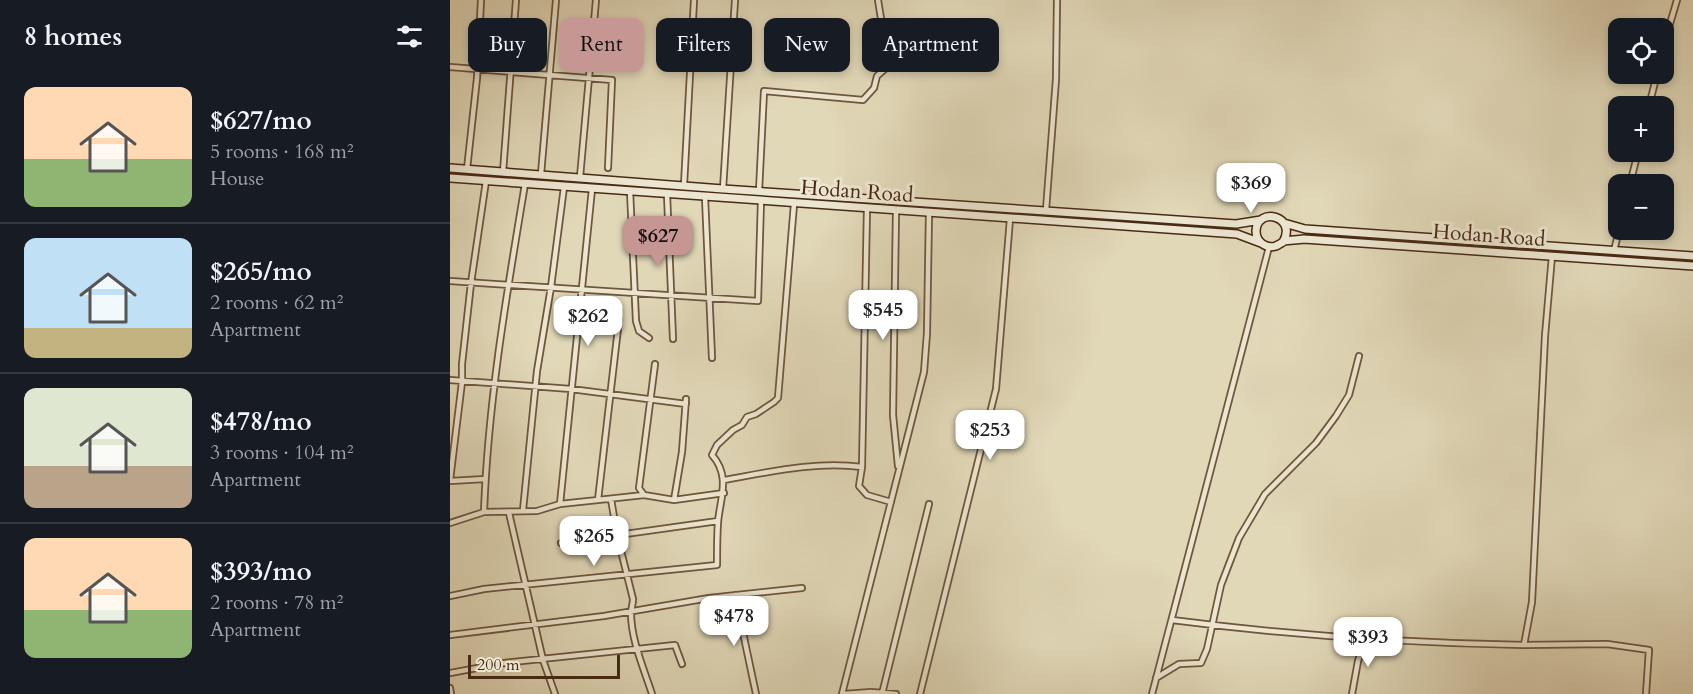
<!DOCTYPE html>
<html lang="en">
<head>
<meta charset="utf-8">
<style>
	body { margin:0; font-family:Cardo,serif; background:#242831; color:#f1f3f6; height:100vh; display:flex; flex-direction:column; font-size:22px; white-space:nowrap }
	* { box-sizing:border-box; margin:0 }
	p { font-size:20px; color:#9ea1a6 }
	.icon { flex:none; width:33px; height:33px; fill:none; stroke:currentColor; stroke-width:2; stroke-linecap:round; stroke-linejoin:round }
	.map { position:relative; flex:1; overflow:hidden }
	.sheet { display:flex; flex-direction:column; background:#171b24; width:450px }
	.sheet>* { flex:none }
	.banner { position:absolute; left:18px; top:18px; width:570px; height:54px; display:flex; gap:12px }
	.controls { position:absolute; left:1158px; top:18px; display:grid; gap:12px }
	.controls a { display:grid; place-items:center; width:66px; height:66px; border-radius:12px; background:#171b24; box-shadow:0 3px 9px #0003; font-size:30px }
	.scale { position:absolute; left:18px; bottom:15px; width:152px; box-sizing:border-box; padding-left:6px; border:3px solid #492a13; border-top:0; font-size:16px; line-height:21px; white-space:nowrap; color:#492a13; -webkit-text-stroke:4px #ece6d1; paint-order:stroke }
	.price { position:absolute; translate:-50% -51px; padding:0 14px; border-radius:12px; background:#fff; color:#222; font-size:20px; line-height:39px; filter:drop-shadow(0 2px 3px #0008) }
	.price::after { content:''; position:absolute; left:50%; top:36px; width:18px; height:14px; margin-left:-9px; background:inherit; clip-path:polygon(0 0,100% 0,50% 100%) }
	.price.selected { background:#c59692; color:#111 }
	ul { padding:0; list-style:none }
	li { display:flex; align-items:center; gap:18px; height:150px; padding:0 24px }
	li+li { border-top:2px solid #363941 }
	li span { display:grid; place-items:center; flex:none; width:168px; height:120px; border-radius:12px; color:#555 }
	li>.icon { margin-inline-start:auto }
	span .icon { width:72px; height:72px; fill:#fffc; stroke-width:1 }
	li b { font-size:26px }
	h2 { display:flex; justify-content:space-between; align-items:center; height:72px; padding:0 24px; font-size:26px }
	.chip { padding:0 21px; border-radius:12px; background:#171b24; box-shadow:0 3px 9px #0003; font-size:21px; line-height:54px }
	.chip.selected { background:#c59692; color:#111 }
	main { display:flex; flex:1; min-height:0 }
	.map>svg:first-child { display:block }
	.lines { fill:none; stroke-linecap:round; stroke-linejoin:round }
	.street-casing { stroke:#6f563c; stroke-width:8 }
	.secondary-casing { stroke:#492a13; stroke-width:10 }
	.street { stroke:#ece6d1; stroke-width:4.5 }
	.secondary { stroke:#ece6d1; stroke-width:7 }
	.labels { text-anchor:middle; stroke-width:6; stroke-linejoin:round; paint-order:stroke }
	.street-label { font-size:21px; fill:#492a13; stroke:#ece6d1 }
</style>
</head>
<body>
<main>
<section class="sheet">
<h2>8 homes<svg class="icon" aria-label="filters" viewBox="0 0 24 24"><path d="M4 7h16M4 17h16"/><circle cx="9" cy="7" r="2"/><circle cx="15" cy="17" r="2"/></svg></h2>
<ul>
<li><span style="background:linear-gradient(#ffd9b3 60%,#8fb573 0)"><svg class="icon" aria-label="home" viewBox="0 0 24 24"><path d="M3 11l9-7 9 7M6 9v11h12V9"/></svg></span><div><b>$627/mo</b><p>5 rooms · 168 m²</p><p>House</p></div></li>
<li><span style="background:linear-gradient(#bfe0f5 75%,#c2b280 0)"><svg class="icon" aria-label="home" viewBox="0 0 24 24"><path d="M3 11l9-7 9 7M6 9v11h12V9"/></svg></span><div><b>$265/mo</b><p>2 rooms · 62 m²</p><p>Apartment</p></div></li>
<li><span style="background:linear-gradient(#dfe7d0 65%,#b9a48a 0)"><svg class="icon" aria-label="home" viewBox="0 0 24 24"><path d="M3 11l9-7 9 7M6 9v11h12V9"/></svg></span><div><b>$478/mo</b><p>3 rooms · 104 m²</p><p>Apartment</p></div></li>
<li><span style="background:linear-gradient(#ffd9b3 60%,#8fb573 0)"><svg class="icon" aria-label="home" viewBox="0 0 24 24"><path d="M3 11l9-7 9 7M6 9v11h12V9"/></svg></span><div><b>$393/mo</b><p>2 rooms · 78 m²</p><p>Apartment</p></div></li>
</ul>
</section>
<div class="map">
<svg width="1243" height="694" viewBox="0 0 1243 694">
	<rect width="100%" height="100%" fill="#e1d8b8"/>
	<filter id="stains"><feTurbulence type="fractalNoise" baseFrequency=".00333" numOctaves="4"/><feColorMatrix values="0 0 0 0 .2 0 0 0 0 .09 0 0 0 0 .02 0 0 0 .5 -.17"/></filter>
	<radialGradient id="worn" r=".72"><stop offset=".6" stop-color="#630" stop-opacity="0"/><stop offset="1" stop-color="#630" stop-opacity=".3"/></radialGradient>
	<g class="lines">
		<defs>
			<path id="street" d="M1214,44L1227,0
				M0,67L162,80L158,168
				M1199,106L1207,74
				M17,169L27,78L31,0
				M53,172L66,0
				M91,174L106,0
				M130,177L146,0
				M1180,184L1188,152
				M234,185L244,0
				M273,189L285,0
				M180,191L186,321L189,331L199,338
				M309,191L314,91L413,100L424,88L427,76L435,69L434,37L428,0
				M217,194L223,339
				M255,197L262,358
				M417,209L412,467L409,486L417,495L441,502
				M596,210L606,79L607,0
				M446,211L443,415L448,466
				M1164,251L1169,230
				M0,281L308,301L311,201
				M0,380L121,389L236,404
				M0,480L12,382V364L21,283L36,181
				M274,480C320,472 365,461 412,467
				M0,481L35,479
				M194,495L189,488L205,364
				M161,499L167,535L183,599C183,605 181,608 181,613C181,640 194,669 202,694
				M148,500L169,320
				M224,500L232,452L236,399
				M110,504L142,189
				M73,510L87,371L101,287L114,187
				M34,512C38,402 57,292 75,184
				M59,513L93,660L105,694
				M0,523L34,512L87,511L110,504L148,500L194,495L224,500L274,493
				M111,543L268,521
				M285,595L306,694
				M0,596L34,589L267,565C267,551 267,536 268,522C270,499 281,476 262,455L267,445L283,430L292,425L297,417L306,414L324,402L328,398L344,204
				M722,620C838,635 957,643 1074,645L1082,602L1095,336L1102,256
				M0,635L154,616L259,598L352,588
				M1074,645L1157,644L1199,650L1196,694
				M0,673L54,663L225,645L232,664
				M706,678L729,664L751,663L757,649L771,585L789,538L815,494L866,443L886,416L899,395L909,356
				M0,688L1,694
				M392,694L474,372L477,333L479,213
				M394,694L421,692L446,694
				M432,694L479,504
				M470,694L546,389L560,219
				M702,694L819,247
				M902,694L908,661L916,637"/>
			<path id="secondary" d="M0,168L273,189L786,224L811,220
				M0,178L787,234L811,243
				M834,223L855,229L1243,256
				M833,242C848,216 807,206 806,231C806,242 816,249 826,246C828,245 833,242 834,241C840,240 847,240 854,239L1243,266"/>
		</defs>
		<use href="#street" class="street-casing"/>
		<use href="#secondary" class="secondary-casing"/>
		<use href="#street" class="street"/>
		<use href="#secondary" class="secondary"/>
	</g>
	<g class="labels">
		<g class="street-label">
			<text transform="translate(407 191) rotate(4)" y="7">Hodan Road</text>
			<text transform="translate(1039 235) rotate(4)" y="7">Hodan Road</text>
		</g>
	</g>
	<rect width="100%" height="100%" filter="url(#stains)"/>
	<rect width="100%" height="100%" fill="url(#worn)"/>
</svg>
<div class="controls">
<a><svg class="icon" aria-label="locate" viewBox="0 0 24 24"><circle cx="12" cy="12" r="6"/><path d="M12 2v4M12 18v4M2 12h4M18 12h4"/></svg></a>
<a>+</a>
<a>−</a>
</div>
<div class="scale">200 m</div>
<b class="price" style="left:801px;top:214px">$369</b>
<b class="price selected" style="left:208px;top:267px">$627</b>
<b class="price" style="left:433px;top:341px">$545</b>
<b class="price" style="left:138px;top:347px">$262</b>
<b class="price" style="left:540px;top:461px">$253</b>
<b class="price" style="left:144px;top:567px">$265</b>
<b class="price" style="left:284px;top:647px">$478</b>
<b class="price" style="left:918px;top:668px">$393</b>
<div class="banner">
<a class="chip">Buy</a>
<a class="chip selected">Rent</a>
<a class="chip">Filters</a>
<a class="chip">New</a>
<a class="chip">Apartment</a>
</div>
</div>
</main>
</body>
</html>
